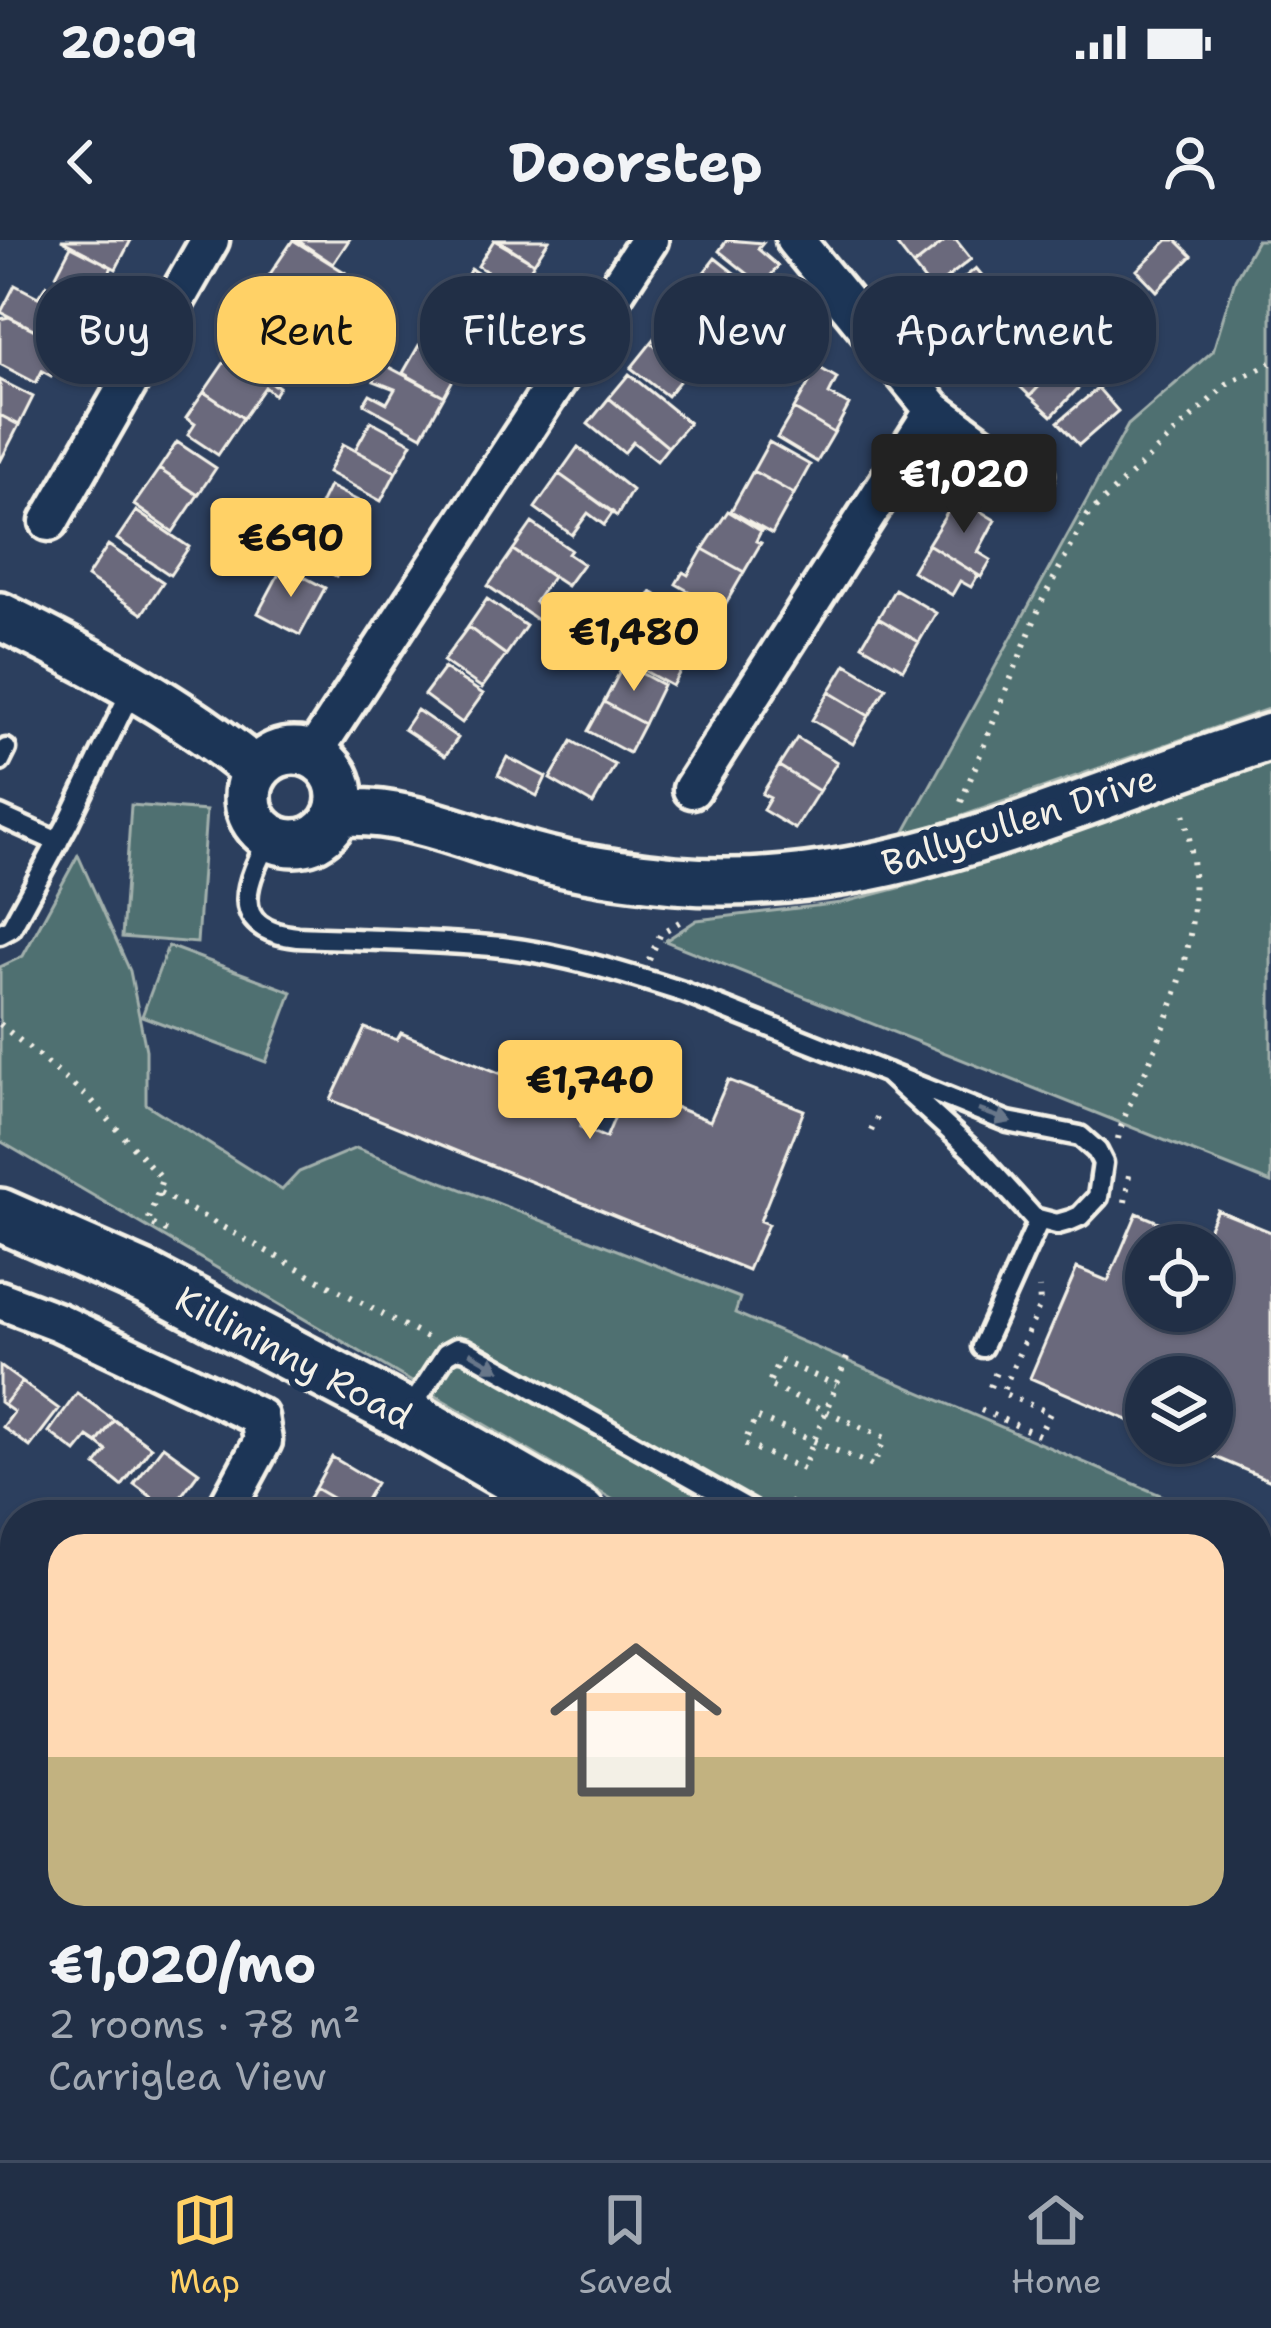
<!DOCTYPE html>
<html lang="en">
<head>
<meta charset="utf-8">
<style>
	body { margin:0; font-family:"Shantell Sans",sans-serif; background:#29374d; color:#f1f3f6; height:100vh; display:flex; flex-direction:column; font-size:45px; white-space:nowrap }
	* { box-sizing:border-box; margin:0 }
	p { font-size:39px; color:#a2a9b3 }
	.icon { flex:none; width:66px; height:66px; fill:none; stroke:currentColor; stroke-width:2; stroke-linecap:round; stroke-linejoin:round }
	.map { position:relative; flex:1; overflow:hidden }
	.sheet { position:absolute; left:0px; top:1260px; width:1272px; height:660px; display:flex; flex-direction:column; background:#212f46; border-radius:48px 48px 0 0; box-shadow:0 3px 9px #0004,0 0 0 3px #3e4a5f }
	.sheet>* { flex:none }
	.banner { position:absolute; left:36px; top:36px; width:1200px; height:108px; display:flex; gap:24px }
	.tools { position:absolute; left:1125px; top:984px; display:grid; gap:24px }
	.tools a { display:grid; place-items:center; width:108px; height:108px; border-radius:50%; background:#212f46; box-shadow:0 3px 9px #0004,0 0 0 3px #3e4a5f; font-size:60px }
	.price { position:absolute; translate:-50% -102px; padding:0 27px; border-radius:12px; background:#ffd166; color:#111; font-size:39px; line-height:78px; filter:drop-shadow(0 3px 6px #0008) }
	.price::after { content:''; position:absolute; left:50%; top:72px; width:36px; height:27px; margin-left:-18px; background:inherit; clip-path:polygon(0 0,100% 0,50% 100%) }
	.price.active { background:#222; color:#fff }
	ul { padding:0; list-style:none }
	li { display:grid; align-content:center; gap:24px; height:636px; padding:0 48px }
	li+li { border-top:3px solid #3e4a5f }
	li span { display:grid; place-items:center; height:372px; border-radius:36px; color:#555 }
	li>.icon { margin-inline-start:auto }
	span .icon { width:216px; height:216px; fill:#fffc; stroke-width:1 }
	li b { font-size:51px }
	.pill { padding:0 42px; border-radius:48px; background:#212f46; box-shadow:0 3px 9px #0004,0 0 0 3px #3e4a5f; font-size:42px; line-height:108px }
	.pill.active { background:#ffd166; color:#111 }
	.status { display:flex; justify-content:space-between; align-items:center; height:84px; padding:0 60px; background:#212f46; direction:ltr }
	.status svg { height:33px; fill:currentColor }
	header { display:flex; justify-content:space-between; align-items:center; height:156px; padding:0 48px; background:#212f46; font-size:54px; font-weight:700 }
	.menu { display:flex; justify-content:space-around; align-items:center; height:168px; border-top:3px solid #3e4a5f; background:#212f46; font-size:33px; color:#a2a9b3 }
	.menu a { display:grid; justify-items:center; gap:6px }
	.menu .active { color:#ffd166 }
	.map>svg:first-child { display:block }
	.green { fill:#4f7071; stroke:#a2b0ac; stroke-width:3 }
	.building { fill:#6a697c; stroke:#f4f1e8; stroke-width:3; fill-rule:evenodd }
	.lines { fill:none; stroke-linecap:round; stroke-linejoin:round }
	.service-casing { stroke:#f4f1e8; stroke-width:27 }
	.minor-casing { stroke:#f4f1e8; stroke-width:45 }
	.tertiary-casing { stroke:#f4f1e8; stroke-width:54 }
	.secondary-casing { stroke:#f4f1e8; stroke-width:60 }
	.path { stroke:#f4f1e8; stroke-width:6; stroke-dasharray:3 9; stroke-linecap:butt }
	.service { stroke:#1d3557; stroke-width:18 }
	.minor { stroke:#1d3557; stroke-width:36 }
	.tertiary { stroke:#1d3557; stroke-width:45 }
	.secondary { stroke:#1d3557; stroke-width:51 }
	.oneway { fill:#68778a }
	.labels { text-anchor:middle; stroke-width:12; stroke-linejoin:round; paint-order:stroke }
	.street-label { font-size:36px; fill:#f4f1e8; stroke:#1d3557 }
</style>
</head>
<body>
<div class="status"><b>20:09</b><svg viewBox="0 0 49 12"><path d="M0 12V9h3v3zM5 12V6h3v6zM10 12V3h3v9zM15 12V0h3v12zM26 1h20v11H26zM47 4h2v5h-2z"/></svg></div>
<header><svg class="icon" aria-label="back" viewBox="0 0 24 24"><path d="M15 5l-7 7 7 7"/></svg>Doorstep<svg class="icon" aria-label="person" viewBox="0 0 24 24"><circle cx="12" cy="8" r="4"/><path d="M4 21q1-7 8-7t8 7"/></svg></header>
<div class="map">
<svg width="1271" height="1920" viewBox="0 0 1271 1920">
	<rect width="100%" height="100%" fill="#2c3f5e"/>
	<filter id="ink" filterUnits="userSpaceOnUse"><feTurbulence type="fractalNoise" baseFrequency=".00833" numOctaves="2"/><feDisplacementMap in="SourceGraphic" scale="24" xChannelSelector="R" yChannelSelector="G"/><feConvolveMatrix kernelMatrix="1 2 1 2 8 2 1 2 1" color-interpolation-filters="sRGB"/></filter>
	<g filter="url(#ink)">
		<path class="green" d="M1257,0H1271V468L902,597L1128,185L1213,111L1235,39Z
			M1271,518V943L665,701L697,680L841,663L918,643L1222,530Z
			M131,565L206,571L197,703L122,697Z
			M78,615L130,731L146,810V864L282,950L299,932L356,908L740,1058L735,1073L1207,1275H639L0,901V727L23,716Z
			M168,706L292,752L266,822L142,776Z
			M1257,1297L1271,1305V1646L1257,1637Z
			M332,1905H718L739,1920H307L325,1919Z"/>
		<path class="building" d="M61,0H131L116,29Z
			M293,0L346,33L322,69L270,34Z
			M297,0H349L333,24Z
			M494,0L534,23L517,51L478,26Z
			M498,0H549L534,23Z
			M727,0L763,3L758,9L778,26L763,46L719,11Z
			M900,0H946L913,26L896,4Z
			M946,0H956L971,19L932,50L913,26Z
			M1168,0H1176L1192,16L1157,51L1137,30Z
			M71,6L112,27L98,56L56,35Z
			M715,18L752,47L731,73L695,44Z
			M976,28L994,50L955,81L938,59Z
			M471,29L510,54L493,81L454,57Z
			M695,44L731,73L710,99L674,69Z
			M15,45L38,57L46,45L78,61L72,73L82,77L66,106L1,72Z
			M267,47L307,73L301,83L317,94L305,111L250,74Z
			M994,50L1013,74L975,105L955,81Z
			M454,57L493,81L475,109L437,84Z
			M250,74L289,100L272,126L282,133L274,145L224,112Z
			M9,77L66,106L51,136L42,131L36,143L0,124V79Z
			M672,77L708,106L687,132L651,103Z
			M1042,100L1064,120L1030,156L1009,136Z
			M651,103L687,132L667,156L631,128Z
			M419,105L460,127L444,156L403,133Z
			M230,114L279,147L274,155L265,147L243,178L204,152Z
			M1064,120L1086,140L1052,176L1030,156Z
			M383,124L444,156L422,196L364,164L370,154L387,163L395,149L374,141Z
			M818,127L837,138L829,154L849,165L834,193L794,169Z
			M629,134L689,183L668,207L609,158Z
			M0,140L33,157L19,185L0,175Z
			M1098,148L1118,171L1079,205L1058,182Z
			M204,152L243,178L218,215L188,195L195,184L186,178Z
			M609,158L668,207L657,221L633,202L624,213L588,184Z
			M794,169L834,193L817,222L777,198Z
			M0,175L19,185L0,222Z
			M371,181L412,203L396,232L355,210Z
			M177,202L216,228L198,255L159,229Z
			M769,202L810,225L794,254L753,231Z
			M343,204L396,232L381,261L328,232Z
			M578,207L632,250L617,276L559,234Z
			M159,229L198,255L173,292L134,265Z
			M753,231L794,254L772,294L731,271Z
			M559,234L613,272L604,285L588,273L572,295L535,268Z
			M329,246L370,267L350,307L309,287Z
			M957,257L995,280L978,312L991,320L981,337L928,304Z
			M136,271L189,307L170,335L117,299Z
			M728,271L761,291L756,301L761,303L744,332L703,309Z
			M532,283L571,310L568,314L583,324L567,346L513,310Z
			M309,287L350,307L336,336L295,315Z
			M928,304L978,335L971,347L960,341L952,355L912,331Z
			M108,305L163,342L142,374L87,337Z
			M703,309L744,332L722,370L676,344L683,332L688,335Z
			M513,310L552,337L535,362L545,369L537,380L488,346Z
			M283,326L325,348L300,395L258,373Z
			M895,349L936,373L919,402L878,378Z
			M651,352L666,361L669,356L709,379L693,408L638,375Z
			M487,359L526,386L506,415L468,387Z
			M878,378L919,402L903,429L862,405Z
			M652,385L693,408L672,446L623,419L629,409L637,413Z
			M468,387L506,415L482,448L443,421Z
			M624,424L663,445L644,484L604,462Z
			M846,424L886,448L869,476L829,452Z
			M444,428L483,454L462,483L424,455Z
			M829,452L869,476L853,504L812,480Z
			M604,462L644,484L629,513L588,491Z
			M417,470L458,498L445,516L404,489Z
			M797,498L837,522L819,551L779,526Z
			M572,501L615,525L593,564L550,539Z
			M507,517L546,537L537,556L498,535Z
			M779,526L819,551L795,589L763,570L770,558L762,554Z
			M365,788L397,800L401,793L588,869L580,887L606,898L627,848L710,881L728,840L804,870L760,981L768,984L748,1030L331,860Z
			M1217,970L1271,992V1241L1182,1203H1212V1137H1146V1188L1030,1138L1077,1028L1108,1041L1137,973L1203,1001ZM1146,1005H1212V1071H1146Z
			M0,1126L22,1142L4,1165L0,1162Z
			M22,1142L59,1169L30,1207L3,1187L14,1172L4,1165Z
			M77,1153L114,1180L97,1203L88,1197L76,1212L49,1192Z
			M114,1180L151,1207L122,1246L96,1225L107,1211L97,1203Z
			M163,1206L199,1232L173,1267L164,1260L161,1264L134,1244Z
			M332,1217L376,1243L358,1273L315,1248Z
			M315,1248L358,1273L357,1275H299Z
			M14,1392L15,1393V1432L0,1421V1412Z
			M0,1463L15,1474V1504L10,1511L0,1504Z
			M14,1789H15V1850L0,1841V1801L5,1804Z
			M1259,1848L1271,1856V1883L1258,1902Z
			M137,1905H197L211,1919L149,1920L134,1909Z
			M984,1905H1019L1009,1920H974Z
			M1019,1905H1030L1044,1915L1041,1920H1009Z"/>
		<g class="lines">
			<defs>
				<path id="service" d="M0,521L6,509
					M0,576L58,602
					M270,597C247,640 224,689 297,697C365,700 434,700 502,707C563,714 624,733 683,752L879,830L1008,882L1080,896L1097,911L1103,923L1098,957L1080,976L1071,980L1057,984L1034,978L978,916L887,833
					M0,694L11,688L68,583L133,447
					M982,1107L1039,980
					M409,1171L446,1114L457,1108L466,1110L759,1275"/>
				<path id="minor" d="M795,0L934,170L996,216L1035,234
					M49,282L210,0
					M313,514L649,0
					M692,549L934,170
					M0,1060L58,1082L259,1177L263,1201L223,1275
					M0,1676L15,1652
					M1257,1772L1271,1779
					M16,1905L37,1920
					M754,1905L775,1920"/>
				<path id="tertiary" d="M0,376C91,421 178,466 256,531
					M248 557a46 46 0 1 1 92 0a46 46 0 1 1-92 0Z
					M338,573C404,567 469,599 532,616C578,629 627,635 675,640C885,658 1076,559 1271,497"/>
				<path id="secondary" d="M0,975L148,1040L406,1175L580,1275
					M1257,1671L1271,1679"/>
			</defs>
			<use href="#service" class="service-casing"/>
			<use href="#minor" class="minor-casing"/>
			<use href="#tertiary" class="tertiary-casing"/>
			<use href="#secondary" class="secondary-casing"/>
			<path class="path" d="M961,562L1043,359L1088,275L1228,143L1271,123
				M649,720L661,693L681,681
				M0,784L92,861L162,939L148,982L174,995
				M871,891L880,871
				M1118,899C1123,872 1142,841 1153,814C1189,729 1206,660 1183,569
				M160,953L430,1100
				M1125,962L1130,928
				M990,1147L998,1127
				M981,1170L1039,1195L1050,1173L1002,1153L1040,1065L1039,1048
				M806,1221L848,1115
				M803,1229L744,1204L756,1177L873,1226L885,1198L768,1145L779,1120L836,1145
				M785,1274L795,1257
				M1257,1522L1271,1529"/>
			<use href="#service" class="service"/>
			<use href="#minor" class="minor"/>
			<use href="#tertiary" class="tertiary"/>
			<use href="#secondary" class="secondary"/>
		</g>
		<defs><path id="oneway-solid" d="M-6-.8H1V-3.2L6.5 0L1 3.2V.8H-6Z" transform="scale(3)"/></defs>
		<g class="oneway">
			<use href="#oneway-solid" transform="translate(995 876) rotate(20)"/>
			<use href="#oneway-solid" transform="translate(485 1121) rotate(30)"/>
		</g>
	</g>
	<g class="labels">
		<g class="street-label">
			<text transform="translate(1019 580) rotate(-18)" y="13">Ballycullen Drive</text>
			<text transform="translate(294 1117) rotate(28)" y="13">Killininny Road</text>
		</g>
	</g>
</svg>
<div class="tools">
<a><svg class="icon" aria-label="locate" viewBox="0 0 24 24"><circle cx="12" cy="12" r="6"/><path d="M12 2v4M12 18v4M2 12h4M18 12h4"/></svg></a>
<a><svg class="icon" aria-label="layers" viewBox="0 0 24 24"><path d="M12 4l9 5-9 5-9-5zM3 14l9 5 9-5"/></svg></a>
</div>
<b class="price active" style="left:964px;top:296px">€1,020</b>
<b class="price" style="left:291px;top:360px">€690</b>
<b class="price" style="left:634px;top:454px">€1,480</b>
<b class="price" style="left:590px;top:902px">€1,740</b>
<div class="banner">
<a class="pill">Buy</a>
<a class="pill active">Rent</a>
<a class="pill">Filters</a>
<a class="pill">New</a>
<a class="pill">Apartment</a>
</div>
<section class="sheet">
<ul>
<li><span style="background:linear-gradient(#ffd9b3 60%,#c2b280 0)"><svg class="icon" aria-label="home" viewBox="0 0 24 24"><path d="M3 11l9-7 9 7M6 9v11h12V9"/></svg></span><div><b>€1,020/mo</b><p>2 rooms · 78 m²</p><p>Carriglea View</p></div></li>
</ul>
</section>
</div>
<nav class="menu">
<a class="active"><svg class="icon" aria-label="map" viewBox="0 0 24 24"><path d="M3 6l6-2 6 2 6-2v14l-6 2-6-2-6 2zM9 4v14M15 6v14"/></svg>Map</a>
<a><svg class="icon" aria-label="saved" viewBox="0 0 24 24"><path d="M7 4h10v16l-5-4-5 4z"/></svg>Saved</a>
<a><svg class="icon" aria-label="home" viewBox="0 0 24 24"><path d="M3 11l9-7 9 7M6 9v11h12V9"/></svg>Home</a>
</nav>
</body>
</html>
